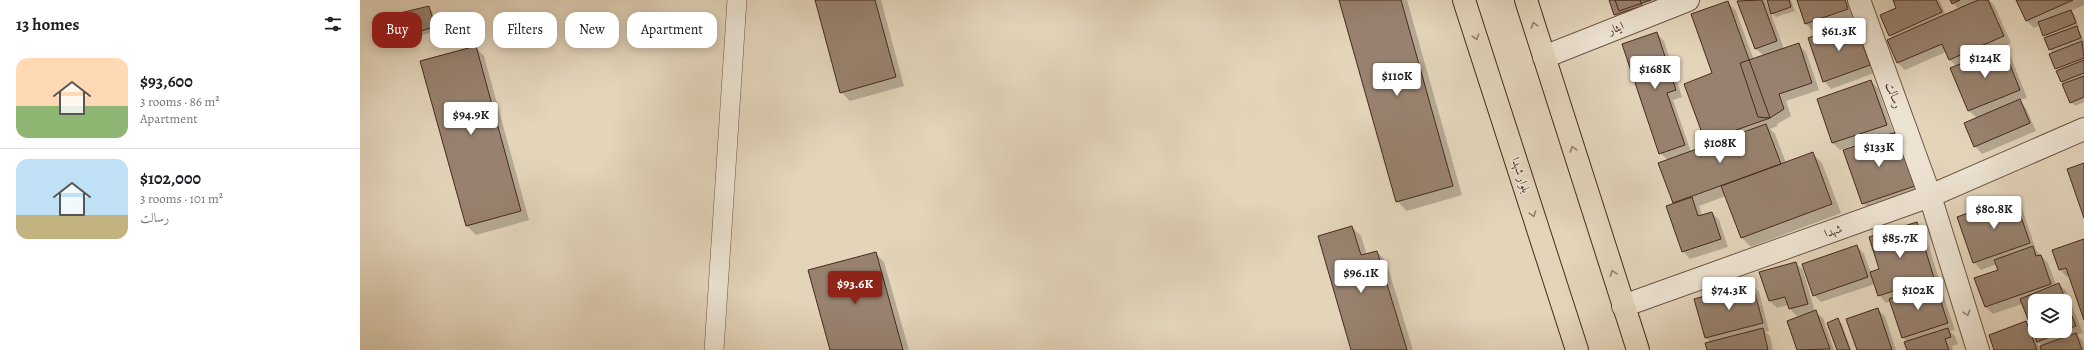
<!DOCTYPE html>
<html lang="en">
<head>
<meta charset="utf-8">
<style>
	body { margin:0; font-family:Alegreya,Amiri,serif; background:#f2f2f2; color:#202124; height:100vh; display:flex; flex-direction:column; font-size:15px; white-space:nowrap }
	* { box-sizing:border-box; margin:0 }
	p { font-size:13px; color:#757577 }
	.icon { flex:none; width:22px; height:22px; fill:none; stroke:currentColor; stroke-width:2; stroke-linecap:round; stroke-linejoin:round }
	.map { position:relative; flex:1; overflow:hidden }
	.sheet { display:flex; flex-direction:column; background:#fff; width:360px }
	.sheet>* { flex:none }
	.guide { position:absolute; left:12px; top:12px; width:380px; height:36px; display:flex; gap:8px }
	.buttons { position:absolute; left:1668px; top:294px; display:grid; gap:8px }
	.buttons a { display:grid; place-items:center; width:44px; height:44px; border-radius:8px; background:#fff; box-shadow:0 2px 10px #0003; font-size:20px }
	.price { position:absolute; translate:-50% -34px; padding:0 9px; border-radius:4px; background:#fff; color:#222; font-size:13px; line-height:26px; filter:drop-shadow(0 1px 2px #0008) }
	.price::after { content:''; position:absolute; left:50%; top:24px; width:12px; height:9px; margin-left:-6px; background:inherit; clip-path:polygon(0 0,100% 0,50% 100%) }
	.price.current { background:#8f2418; color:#fff }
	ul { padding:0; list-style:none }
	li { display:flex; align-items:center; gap:12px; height:100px; padding:0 16px }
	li+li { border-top:1px solid #e0e0e0 }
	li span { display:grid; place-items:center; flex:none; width:112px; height:80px; border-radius:12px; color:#555 }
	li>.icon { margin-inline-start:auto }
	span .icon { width:48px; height:48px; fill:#fffc; stroke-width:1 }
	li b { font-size:17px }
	h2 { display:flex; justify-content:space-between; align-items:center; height:48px; padding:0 16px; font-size:17px }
	.tag { padding:0 14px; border-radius:12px; background:#fff; box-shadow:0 2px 10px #0003; font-size:14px; line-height:36px }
	.tag.current { background:#8f2418; color:#fff }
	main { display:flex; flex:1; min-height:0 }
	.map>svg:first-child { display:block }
	.shadow { fill:#0003; fill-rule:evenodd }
	.building { fill:#98826f; stroke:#472a1d }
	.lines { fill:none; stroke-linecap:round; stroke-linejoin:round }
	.service-casing { stroke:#6e5444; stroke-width:20 }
	.minor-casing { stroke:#6e5444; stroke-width:24 }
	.primary-casing { stroke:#472a1d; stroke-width:24 }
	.service { stroke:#ede3d2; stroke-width:19 }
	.minor { stroke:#ede3d2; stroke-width:22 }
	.primary { stroke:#e3d4ba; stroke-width:22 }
	.oneway { stroke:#957f6c }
	.oneway2 { stroke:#9a8678 }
	.labels { text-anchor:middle; stroke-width:3; stroke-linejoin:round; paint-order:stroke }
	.street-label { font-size:12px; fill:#472a1d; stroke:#ede3d2 }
</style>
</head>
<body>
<main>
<section class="sheet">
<h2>13 homes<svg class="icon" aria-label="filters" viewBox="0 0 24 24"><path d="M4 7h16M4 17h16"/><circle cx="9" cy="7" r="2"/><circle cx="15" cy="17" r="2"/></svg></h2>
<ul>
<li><span style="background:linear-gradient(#ffd9b3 60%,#8fb573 0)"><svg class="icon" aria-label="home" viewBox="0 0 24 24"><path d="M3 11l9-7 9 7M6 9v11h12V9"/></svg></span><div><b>$93,600</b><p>3 rooms · 86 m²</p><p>Apartment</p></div></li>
<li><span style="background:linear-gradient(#bfe0f5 70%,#c2b280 0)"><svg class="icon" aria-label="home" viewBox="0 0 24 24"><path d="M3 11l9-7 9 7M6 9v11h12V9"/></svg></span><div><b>$102,000</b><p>3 rooms · 101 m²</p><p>رسالت</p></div></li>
</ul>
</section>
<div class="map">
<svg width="1724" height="350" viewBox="0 0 1724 350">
	<rect width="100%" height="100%" fill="#e3d4ba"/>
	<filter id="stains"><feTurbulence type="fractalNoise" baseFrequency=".005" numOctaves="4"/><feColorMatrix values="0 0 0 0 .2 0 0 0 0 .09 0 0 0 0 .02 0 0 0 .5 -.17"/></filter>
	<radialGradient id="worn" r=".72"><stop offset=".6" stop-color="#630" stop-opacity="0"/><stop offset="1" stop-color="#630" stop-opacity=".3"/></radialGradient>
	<path class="shadow" d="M456,0H521L544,86L490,101L481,92Z
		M980,0H1047L1102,195L1047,211L1037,201Z
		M1250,0H1298L1262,22L1255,15Z
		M1381,0H1405L1409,9L1410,8L1408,0H1431L1435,11L1416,17L1410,11L1424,49L1439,45L1446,52L1459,90L1426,101L1431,116L1417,124L1418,126L1410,129L1415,134L1426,163L1453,154L1462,163L1481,213L1391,247L1382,238L1366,196L1339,206L1342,216L1352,213L1359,220L1368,247L1330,259L1323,251L1315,204L1300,163L1308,160L1300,153L1296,33L1304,41L1322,97L1313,100L1331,152L1351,145L1346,140L1353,74L1367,2L1376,11L1394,60L1404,56L1396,49L1378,1Z
		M1438,0H1489L1495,16L1453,31L1446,24Z
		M1534,0H1579L1586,15L1599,10L1591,0H1629L1634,5L1651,43L1642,47L1650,55L1667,98L1659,100L1666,108L1676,131L1622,154L1615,146L1617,118L1608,110L1596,66L1590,60L1586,52L1545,70L1538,63L1528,40L1533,38L1529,35L1538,9Z
		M1657,0H1724V5L1711,11L1715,15L1719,27L1718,28L1724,41V102L1715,106L1711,102L1698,72L1699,71L1696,68L1693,53L1690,50L1686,39L1687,38L1680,25L1674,28L1667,21Z
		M68,7L72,11L78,31L51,38L47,34Z
		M1494,22L1501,29L1517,72L1471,89L1464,81Z
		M115,47L124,56L169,220L116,235L107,226Z
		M1511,81L1518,89L1534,134L1561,193L1510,210L1503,203L1512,139L1480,150L1473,143L1458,100Z
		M1654,197L1661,205L1676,250L1688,263L1696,285L1699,284L1706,291L1723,333L1717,335L1723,341L1724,350H1635L1666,322L1673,329L1662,304L1633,314L1625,307L1639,270L1637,264L1621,270L1614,262ZM1675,301H1705V331H1675ZM1677,341L1682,346L1679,347Z
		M1556,223L1564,230L1581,286L1577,287L1582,292L1595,330L1590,331L1595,336L1598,344L1592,346L1593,350H1548V342L1543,338L1531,301L1526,303L1519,295L1515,284L1461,302L1454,295L1497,246L1504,254L1511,273L1520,270Z
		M992,227L1001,236L1007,255L1017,252L1026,261L1053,350H992Z
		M1724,241V316L1710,276L1707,277L1700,270Z
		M515,253L524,262L549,350H471Z
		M1435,263L1443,270L1455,312L1463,318L1474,350H1439L1428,322L1446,315L1445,314L1437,316L1430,309L1428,305L1417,308L1410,301L1401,272Z
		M1392,284L1399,292L1409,331L1405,332L1410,336L1413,350H1348L1351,343L1346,338L1335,300Z
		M1517,309L1525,316L1536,350H1498Z
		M1478,320L1482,324L1491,350H1478Z"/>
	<path class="building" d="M455,0H515L536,77L480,93Z
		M979,0H1041L1093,186L1036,202Z
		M1249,0H1280L1282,6L1254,15Z
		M1255,0H1291L1259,11Z
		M1402,0L1417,41L1395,49L1377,1Z
		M1407,0H1429L1431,7L1411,14Z
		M1437,0H1485L1488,9L1445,24Z
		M1533,0H1576L1582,12L1529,36L1520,15L1536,8Z
		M1590,0H1600L1592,4Z
		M1618,0H1628L1644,36L1589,60L1582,44L1537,63L1527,40Z
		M1656,0H1713L1666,21Z
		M1368,1L1410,118L1345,141L1324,84L1352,73L1331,14Z
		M69,6L75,27L46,35L40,13Z
		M1711,10L1716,23L1683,36L1678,22Z
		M1494,21L1510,65L1463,82L1448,38Z
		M1717,26L1721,38L1689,50L1684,38Z
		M1297,32L1316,90L1307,93L1325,145L1299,154L1262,44Z
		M1722,41L1724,58L1695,69L1689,54Z
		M1439,43L1452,83L1419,94L1424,109L1410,118L1398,117L1380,63Z
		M116,46L161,211L106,226L60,61Z
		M1643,47L1660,90L1608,111L1590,68Z
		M1724,60V73L1701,82L1696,71Z
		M1724,76V97L1710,103L1702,84Z
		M1511,80L1527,125L1472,143L1457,99Z
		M1660,99L1670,123L1614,147L1604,123Z
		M1406,124L1421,164L1313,203L1298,163Z
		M1536,132L1555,186L1502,204L1483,150Z
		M1453,152L1472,204L1381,238L1361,186Z
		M1724,163V218L1707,169Z
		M1654,196L1670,243L1613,263L1597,217Z
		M1332,197L1338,216L1352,212L1361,239L1322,252L1306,206Z
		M1557,222L1574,278L1518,296L1510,272L1519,269L1509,237Z
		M992,226L1001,255L1017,251L1047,350H991L958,236Z
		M1724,239V320L1706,268L1699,270L1692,250Z
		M1497,245L1508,277L1453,296L1442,264Z
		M1673,246L1676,256L1681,255L1691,284L1625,307L1614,278L1638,270L1634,260Z
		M516,252L543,350H470L448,270Z
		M1436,262L1448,304L1429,309L1425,297L1409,301L1399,272Z
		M1392,283L1403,323L1345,338L1334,299Z
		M1699,283L1716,326L1705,330V301H1675V331H1704L1677,342L1660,299Z
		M1575,284L1588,323L1542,338L1529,299Z
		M1518,308L1532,350H1497L1486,319Z
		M1456,310L1470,349L1437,350L1427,321Z
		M1478,318L1490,350H1477L1467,323Z
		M1666,321L1677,350H1634L1629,335Z
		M1403,328L1408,350H1347L1345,343Z
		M1588,328L1591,337L1585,339L1589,350H1547L1544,342Z
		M1716,333L1722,350H1681L1680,346Z"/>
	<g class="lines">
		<defs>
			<path id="service" d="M354,350L377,0"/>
			<path id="minor" d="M1499,0L1570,196L1618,350
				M1184,57L1328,0
				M1263,306L1570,196L1724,129"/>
			<path id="primary" d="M1104,0L1217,350
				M1166,0L1278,350"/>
		</defs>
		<use href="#service" class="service-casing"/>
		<use href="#minor" class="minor-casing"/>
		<use href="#primary" class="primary-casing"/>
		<use href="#service" class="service"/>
		<use href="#minor" class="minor"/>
		<use href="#primary" class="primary"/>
	</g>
	<defs><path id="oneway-chevron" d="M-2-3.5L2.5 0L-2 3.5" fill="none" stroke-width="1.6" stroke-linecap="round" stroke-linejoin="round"/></defs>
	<g class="oneway">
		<use href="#oneway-chevron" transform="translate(1174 25) rotate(-107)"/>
		<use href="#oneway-chevron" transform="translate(1116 37) rotate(72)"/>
		<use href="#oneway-chevron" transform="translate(1213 149) rotate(-108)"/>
		<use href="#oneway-chevron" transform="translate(1173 214) rotate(72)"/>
		<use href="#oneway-chevron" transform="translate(1253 273) rotate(-108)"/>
	</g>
	<use class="oneway2" href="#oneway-chevron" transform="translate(1607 313) rotate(73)"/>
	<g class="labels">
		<g class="street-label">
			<text transform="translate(1256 28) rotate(-21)" y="4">ایثار</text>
			<text transform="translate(1534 95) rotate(70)" y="4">رسالت</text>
			<text transform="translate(1161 175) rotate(72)" y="4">بلوار شهدا</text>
			<text transform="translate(1473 231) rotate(-20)" y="4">شهدا</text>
		</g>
	</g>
	<rect width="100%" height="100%" filter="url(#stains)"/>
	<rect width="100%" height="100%" fill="url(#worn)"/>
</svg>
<div class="buttons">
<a><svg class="icon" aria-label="layers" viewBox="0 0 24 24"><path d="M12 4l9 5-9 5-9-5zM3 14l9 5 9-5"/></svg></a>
</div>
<b class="price" style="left:1479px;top:52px">$61.3K</b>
<b class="price" style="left:1625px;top:79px">$124K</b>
<b class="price" style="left:1295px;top:90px">$168K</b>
<b class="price" style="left:1037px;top:97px">$110K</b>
<b class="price" style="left:111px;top:136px">$94.9K</b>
<b class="price" style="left:1360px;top:164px">$108K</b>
<b class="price" style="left:1519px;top:168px">$133K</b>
<b class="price" style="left:1634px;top:230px">$80.8K</b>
<b class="price" style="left:1540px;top:259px">$85.7K</b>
<b class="price" style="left:1001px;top:294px">$96.1K</b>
<b class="price current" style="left:495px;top:305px">$93.6K</b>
<b class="price" style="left:1369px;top:311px">$74.3K</b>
<b class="price" style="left:1558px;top:311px">$102K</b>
<div class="guide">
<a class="tag current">Buy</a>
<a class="tag">Rent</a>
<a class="tag">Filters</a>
<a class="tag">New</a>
<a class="tag">Apartment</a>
</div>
</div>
</main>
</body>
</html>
